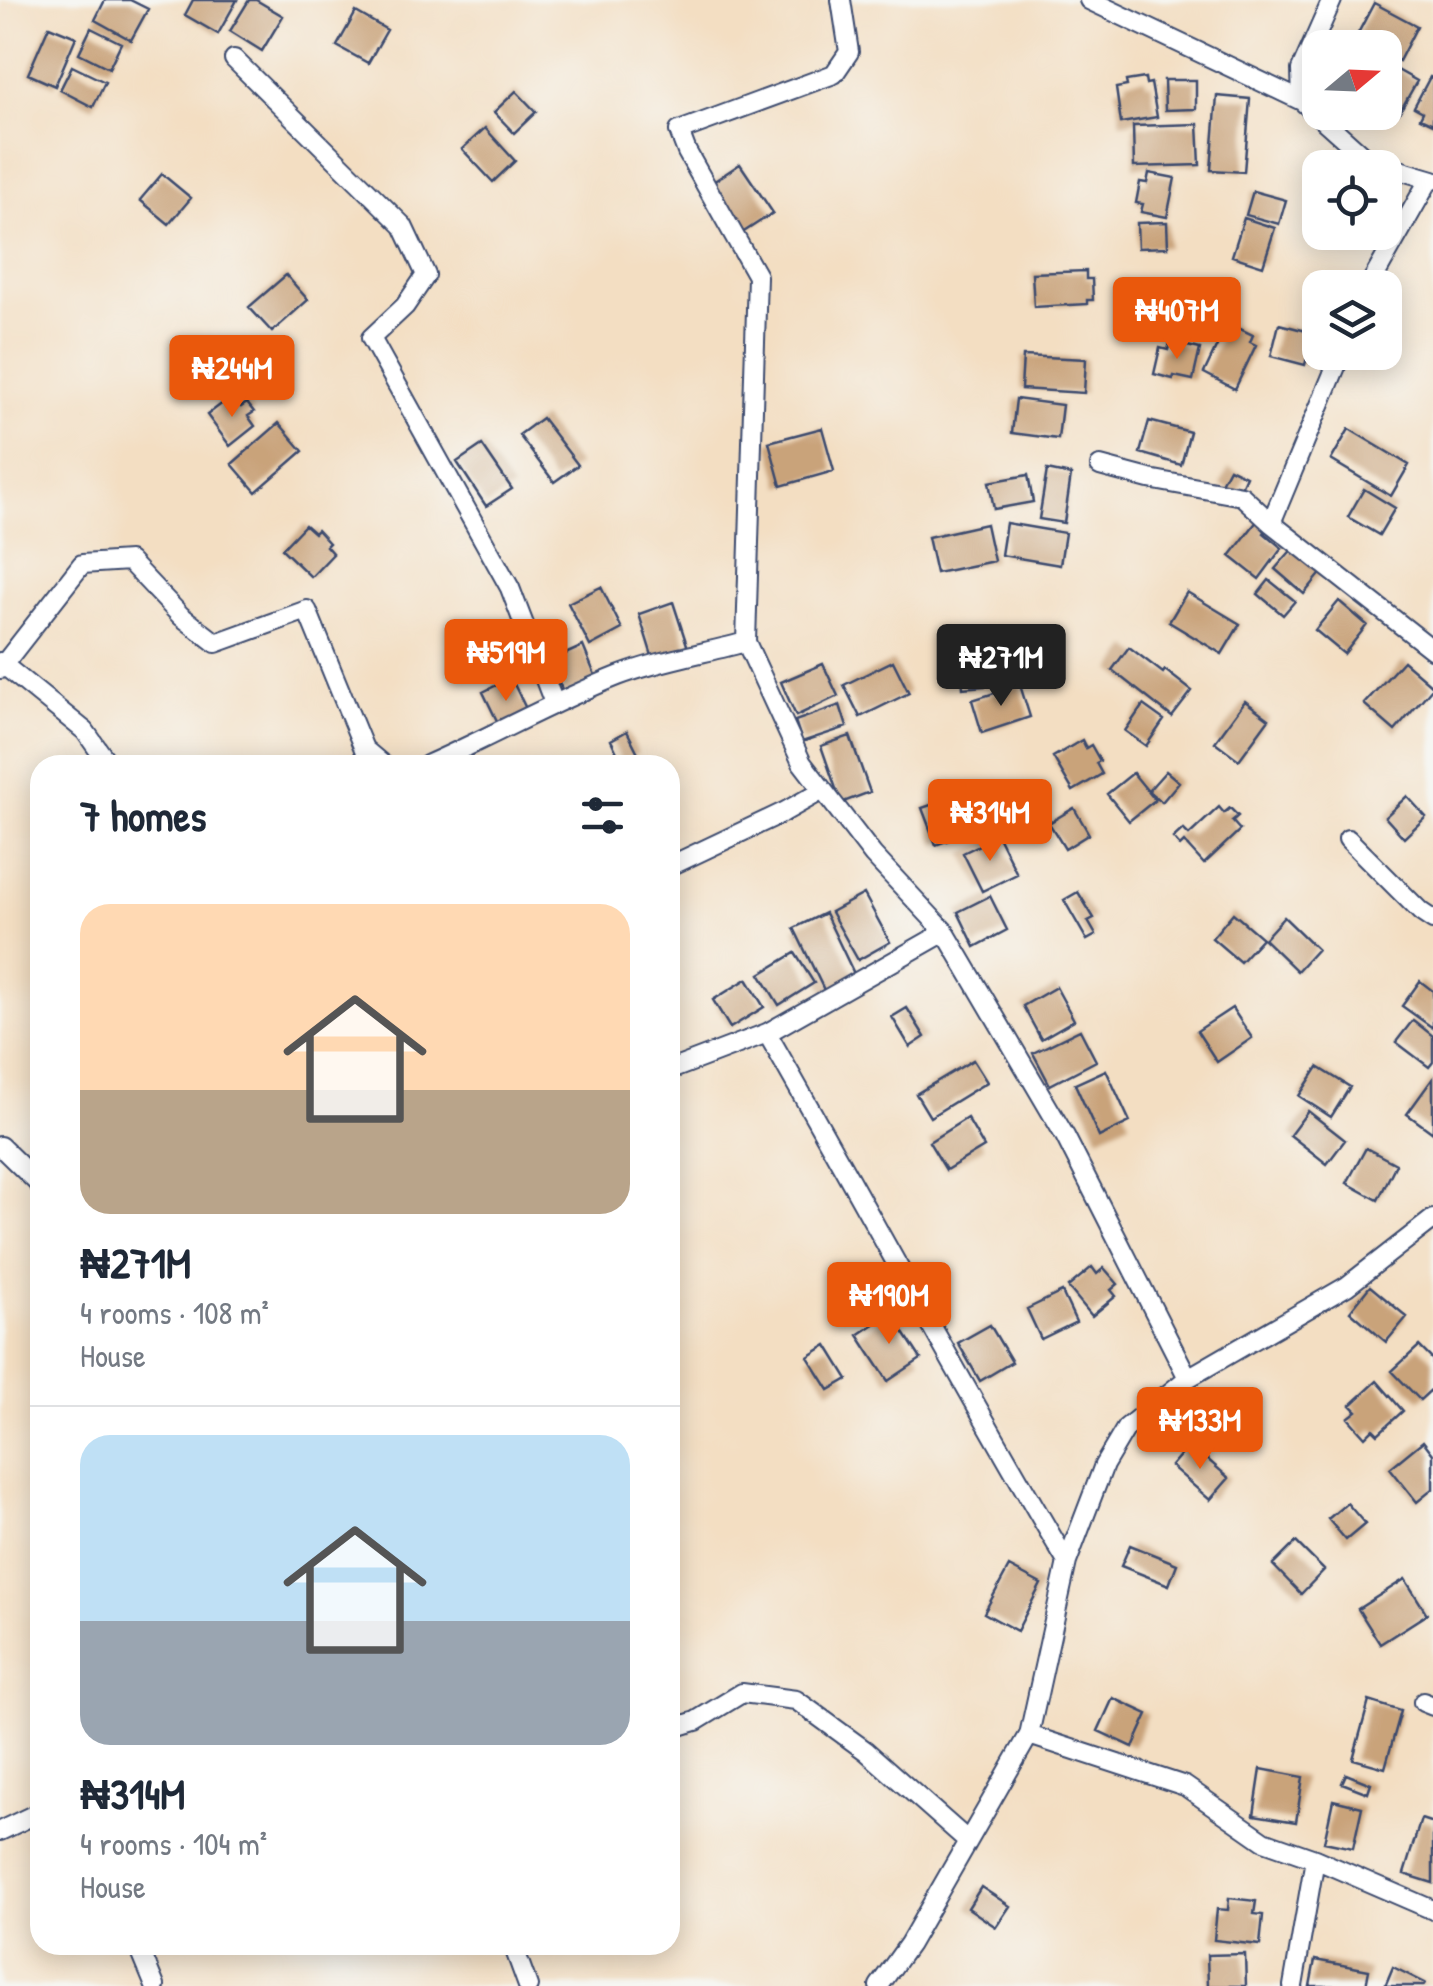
<!DOCTYPE html>
<html lang="en">
<head>
<meta charset="utf-8">
<style>
	body { margin:0; font-family:"Patrick Hand",sans-serif; background:#f6f6f7; color:#1f2937; height:100vh; display:flex; flex-direction:column; font-size:38px; white-space:nowrap }
	* { box-sizing:border-box; margin:0 }
	p { font-size:32px; color:#747a83 }
	.icon { flex:none; width:55px; height:55px; fill:none; stroke:currentColor; stroke-width:2; stroke-linecap:round; stroke-linejoin:round }
	.map { position:relative; flex:1; overflow:hidden }
	.drawer { position:absolute; left:30px; top:755px; width:650px; height:1200px; display:flex; flex-direction:column; background:#fff; border-radius:30px; box-shadow:0 5px 25px #0003 }
	.drawer>* { flex:none }
	.needle { width:65px; rotate:71deg }
	.buttons { position:absolute; left:1302px; top:30px; display:grid; gap:20px }
	.buttons a { display:grid; place-items:center; width:100px; height:100px; border-radius:20px; background:#fff; box-shadow:0 5px 25px #0003; font-size:50px }
	.price { position:absolute; translate:-50% -85px; padding:0 22px; border-radius:10px; background:#ea580c; color:#fff; font-size:32px; line-height:65px; filter:drop-shadow(0 2px 5px #0008) }
	.price::after { content:''; position:absolute; left:50%; top:60px; width:30px; height:22px; margin-left:-15px; background:inherit; clip-path:polygon(0 0,100% 0,50% 100%) }
	.price.active { background:#222; color:#fff }
	ul { padding:0; list-style:none }
	li { display:grid; align-content:center; gap:20px; height:530px; padding:0 50px }
	li+li { border-top:2px solid #e0e1e3 }
	li span { display:grid; place-items:center; height:310px; border-radius:30px; color:#555 }
	li>.icon { margin-inline-start:auto }
	span .icon { width:180px; height:180px; fill:#fffc; stroke-width:1 }
	li b { font-size:42px }
	h2 { display:flex; justify-content:space-between; align-items:center; height:120px; padding:0 50px; font-size:42px }
	.map>svg:first-child { display:block }
	.building { fill:#c9a37a }
	.lines { fill:none; stroke-linecap:round; stroke-linejoin:round }
	.street-casing { stroke:#3b496d; stroke-width:22 }
	.street { stroke:#fff; stroke-width:18 }
</style>
</head>
<body>
<div class="map">
<svg width="1433" height="1986" viewBox="0 0 1433 1986">
	<rect width="100%" height="100%" fill="#f6f6f2"/>
	<filter id="ink" filterUnits="userSpaceOnUse"><feTurbulence type="fractalNoise" baseFrequency=".01" numOctaves="2"/><feDisplacementMap in="SourceGraphic" scale="20" xChannelSelector="R" yChannelSelector="G"/><feConvolveMatrix kernelMatrix="1 2 1 2 8 2 1 2 1" color-interpolation-filters="sRGB"/></filter>
	<filter id="wash" filterUnits="userSpaceOnUse"><feTurbulence type="fractalNoise" baseFrequency=".0048" numOctaves="4" result="noise"/><feDisplacementMap in="SourceGraphic" scale="40" xChannelSelector="R" yChannelSelector="G"/><feGaussianBlur stdDeviation="2.25" result="paint"/><feColorMatrix in="noise" values="0 0 0 0 0 0 0 0 0 0 0 0 0 0 0 0 0 1.4 0 .05"/><feComposite in="paint" operator="in"/></filter>
	<g filter="url(#wash)">
		<rect width="100%" height="100%" fill="#f3dec2"/>
		<g id="blocks">
			<path class="building" d="M105,0H130L148,9L131,40L95,20Z
				M193,0H237L218,34L185,15Z
				M249,0H256L283,16L262,51L230,31Z
				M1374,3L1417,26L1399,61L1385,54V48H1372L1355,39Z
				M356,12L387,30L368,63L337,46Z
				M49,26L76,37L55,86L28,74Z
				M91,28L121,43L109,68L79,53Z
				M1385,63L1417,81L1399,113L1385,105Z
				M72,66L105,82L93,107L60,90Z
				M1430,77L1433,78V124L1420,118L1423,112L1414,107Z
				M1145,78L1146,84L1151,83L1157,117L1121,123L1116,88L1127,86L1126,81Z
				M1164,80H1196V109L1165,110Z
				M516,91L536,112L514,133L494,112Z
				M1217,96L1250,99L1244,172L1211,170Z
				M1198,124L1200,165L1134,167L1133,126Z
				M485,128L515,161L493,182L462,149Z
				M740,164L773,213L739,235L707,186Z
				M1149,173L1175,178L1167,217L1141,212L1143,204L1136,203L1140,182L1147,183Z
				M162,174L191,198L169,224L140,200Z
				M1253,191L1286,200L1279,224L1246,215Z
				M1244,218L1275,228L1263,266L1232,256Z
				M1167,222L1168,247L1138,248L1137,223Z
				M1086,271V279H1092L1093,300H1087V304L1034,307L1032,273Z
				M286,275L308,300L272,332L249,307Z
				M1153,292L1185,294L1183,327L1151,326Z
				M1279,324L1314,333L1310,346L1320,348L1319,360L1307,357L1305,365L1271,356Z
				M1232,325L1253,335L1250,342L1256,345L1235,389L1204,373L1224,331L1228,333Z
				M1170,342L1200,349L1193,380L1174,376L1173,379L1154,374L1160,348L1168,350Z
				M1023,356L1086,359L1084,393L1021,389Z
				M232,396L241,407L247,403L254,412L248,416L255,426L230,446L207,415Z
				M1016,399L1062,405L1058,439L1012,433Z
				M542,418L578,465L554,482L519,435Z
				M1149,421L1190,432L1181,465L1140,453Z
				M279,423L303,451L256,492L232,464Z
				M822,428L834,471L781,486L769,442Z
				M1349,429L1409,465L1391,496L1331,460Z
				M482,445L512,489L486,506L457,462Z
				M1229,468L1246,476L1238,494L1220,485Z
				M1047,470L1071,475L1064,523L1039,519Z
				M1028,475L1033,502L994,509L989,482Z
				M1364,489L1395,508L1379,535L1348,517Z
				M1261,516L1271,524L1264,533L1282,548L1259,579L1230,556Z
				M1006,523L1065,533L1060,565L1001,555Z
				M986,524L994,561L936,573L928,537Z
				M305,525L314,533L317,530L329,543L326,546L333,554L311,577L282,549Z
				M1295,546L1323,571L1304,594L1275,569Z
				M1269,580L1295,601L1283,615L1258,594Z
				M601,587L622,629L590,646L568,603Z
				M1187,592L1240,624L1222,654L1169,622Z
				M1339,601L1367,625L1344,654L1315,630Z
				M673,602L688,648L653,659L639,614Z
				M583,646L597,680L564,694L550,661Z
				M1129,647L1163,673L1165,670L1192,691L1172,717L1112,670Z
				M1013,650L1016,683L963,688L960,655Z
				M893,661L909,693L860,717L844,685Z
				M1403,661L1433,687L1395,731L1364,704Z
				M823,664L838,696L796,716L781,682Z
				M511,678L529,715L501,729L483,692Z
				M1020,685L1030,717L982,733L972,700Z
				M1245,701L1269,719L1239,760L1215,742Z
				M840,705L847,727L802,742L795,721Z
				M1143,705L1164,720L1146,746L1125,731Z
				M627,731L638,753L621,761L611,740Z
				M850,736L870,792L841,803L821,746Z
				M1082,740L1086,748L1091,745L1100,761L1096,763L1102,774L1073,791L1053,757Z
				M1166,771L1179,782L1162,802L1148,791Z
				M1133,773L1155,800L1129,821L1107,794Z
				M960,795L973,831L936,845L922,808Z
				M1407,796L1426,817L1404,838L1385,817Z
				M1219,807L1224,813L1230,808L1238,816L1232,821L1240,830L1204,864L1184,842L1180,846L1173,838L1183,829L1189,835Z
				M1074,808L1089,834L1065,849L1049,823Z
				M998,836L1017,874L982,891L963,853Z
				M1078,892L1094,918L1088,921L1096,935L1087,940L1064,900Z
				M864,894L890,942L858,960L831,912Z
				M990,896L1007,930L975,947L958,912Z
				M825,913L857,980L826,994L794,928Z
				M1233,913L1262,938L1240,962L1212,938Z
				M1284,917L1317,949L1297,971L1264,939Z
				M795,953L814,983L779,1005L760,974Z
				M747,979L764,1007L730,1028L713,1000Z
				M1420,981L1433,991V1028L1402,1006Z
				M1056,987L1074,1020L1041,1039L1023,1006Z
				M907,1008L925,1037L910,1047L892,1017Z
				M1232,1008L1252,1038L1217,1062L1197,1031Z
				M1413,1020L1433,1036V1062L1429,1067L1396,1042Z
				M1080,1030L1096,1061L1050,1085L1033,1053Z
				M973,1060L987,1082L930,1117L916,1094Z
				M1318,1067L1350,1087L1331,1117L1299,1096Z
				M1106,1070L1130,1122L1099,1137L1075,1084Z
				M1433,1078V1133L1407,1114Z
				M1308,1111L1345,1140L1327,1164L1290,1135Z
				M967,1118L984,1147L946,1170L929,1142Z
				M1366,1148L1396,1164L1378,1200L1347,1183Z
				M1092,1267L1097,1274L1104,1268L1118,1284L1111,1290L1116,1296L1092,1316L1068,1287Z
				M1370,1286L1407,1317L1386,1342L1350,1311Z
				M1062,1292L1076,1322L1041,1339L1027,1309Z
				M891,1313L921,1359L888,1381L858,1335Z
				M990,1325L1012,1362L980,1381L958,1343Z
				M827,1345L848,1379L829,1390L808,1357Z
				M1419,1346L1433,1360V1388L1420,1400L1392,1371Z
				M1377,1381L1403,1411L1378,1434L1373,1429L1365,1437L1348,1418L1357,1411L1351,1405Z
				M1423,1441L1433,1454V1489L1417,1502L1390,1468Z
				M1190,1444L1229,1478L1210,1500L1171,1466Z
				M1347,1503L1365,1524L1346,1540L1328,1519Z
				M1296,1542L1324,1570L1301,1594L1273,1565Z
				M1130,1545L1177,1564L1169,1585L1121,1566Z
				M1009,1567L1041,1584L1017,1631L984,1613Z
				M1405,1579L1427,1614L1380,1644L1358,1609Z
				M1113,1698L1148,1714L1133,1747L1098,1731Z
				M1369,1701L1401,1711L1385,1768L1353,1759Z
				M1261,1769L1303,1777L1296,1822L1254,1815Z
				M1346,1774L1371,1784L1368,1793L1342,1783Z
				M1333,1800L1362,1807L1353,1848L1324,1842Z
				M1421,1819L1433,1823V1883L1404,1874Z
				M981,1887L1010,1906L996,1927L968,1908Z
				M1229,1898L1256,1901L1254,1914L1263,1915L1260,1945L1214,1940L1217,1909L1228,1910Z
				M1245,1954L1246,1986H1208L1207,1955Z
				M1315,1960L1369,1970L1366,1986H1310Z
				M1393,1967L1425,1983L1423,1986H1385Z"/>
		</g>
	</g>
	<g filter="url(#ink)">
		<use href="#blocks" fill-opacity="0" stroke="#3b496d" stroke-width="2.5"/>
		<g class="lines">
			<defs>
				<path id="street" d="M841,0L849,52L834,74L679,131L687,152L757,276L746,642L802,763L873,855L945,932L1065,1136L1188,1378
					M1089,0L1302,101
					M1332,0L1301,70L1302,101L1369,161L1433,180
					M234,59L403,226L426,275L405,306L371,338L510,588L554,703
					M1368,288L1429,180
					M1100,466L1149,479L1242,496L1271,523L1433,650
					M1271,523L1342,352
					M0,662L85,731L109,765
					M0,669L82,564L129,561L181,616L216,643L307,610L364,749L383,765
					M427,765C491,737 552,702 618,676C656,661 705,653 746,642
					M1348,839L1421,912L1433,920
					M670,866L784,812L823,790
					M767,1033C868,1209 963,1388 1067,1562
					M670,1070L767,1033L945,932
					M0,1146L40,1185
					M1423,1702L1433,1706
					M670,1729L696,1721L742,1693L796,1700L866,1751L968,1841
					M1029,1735L1185,1786L1264,1841L1315,1859L1433,1910
					M0,1831L40,1812
					M138,1945L155,1986
					M513,1945L528,1986
					M879,1986L909,1944L1029,1735L1067,1562L1104,1465L1126,1428L1188,1378L1347,1286L1433,1219
					M1293,1986L1315,1859"/>
			</defs>
			<use href="#street" class="street-casing"/>
			<use href="#street" class="street"/>
		</g>
	</g>
</svg>
<div class="buttons">
<a><svg class="needle" viewBox="-14 -14 28 28"><path d="M0-13l5 13h-10z" fill="#e53935"/><path d="M0 13l5-13h-10z" fill="#747a83"/></svg></a>
<a><svg class="icon" aria-label="locate" viewBox="0 0 24 24"><circle cx="12" cy="12" r="6"/><path d="M12 2v4M12 18v4M2 12h4M18 12h4"/></svg></a>
<a><svg class="icon" aria-label="layers" viewBox="0 0 24 24"><path d="M12 4l9 5-9 5-9-5zM3 14l9 5 9-5"/></svg></a>
</div>
<b class="price" style="left:1177px;top:362px">₦407M</b>
<b class="price" style="left:232px;top:420px">₦244M</b>
<b class="price" style="left:506px;top:704px">₦519M</b>
<b class="price active" style="left:1001px;top:709px">₦271M</b>
<b class="price" style="left:990px;top:864px">₦314M</b>
<b class="price" style="left:889px;top:1347px">₦190M</b>
<b class="price" style="left:1200px;top:1472px">₦133M</b>
<section class="drawer">
<h2>7 homes<svg class="icon" aria-label="filters" viewBox="0 0 24 24"><path d="M4 7h16M4 17h16"/><circle cx="9" cy="7" r="2"/><circle cx="15" cy="17" r="2"/></svg></h2>
<ul>
<li><span style="background:linear-gradient(#ffd9b3 60%,#b9a48a 0)"><svg class="icon" aria-label="home" viewBox="0 0 24 24"><path d="M3 11l9-7 9 7M6 9v11h12V9"/></svg></span><div><b>₦271M</b><p>4 rooms · 108 m²</p><p>House</p></div></li>
<li><span style="background:linear-gradient(#bfe0f5 60%,#9aa5b1 0)"><svg class="icon" aria-label="home" viewBox="0 0 24 24"><path d="M3 11l9-7 9 7M6 9v11h12V9"/></svg></span><div><b>₦314M</b><p>4 rooms · 104 m²</p><p>House</p></div></li>
</ul>
</section>
</div>
</body>
</html>
